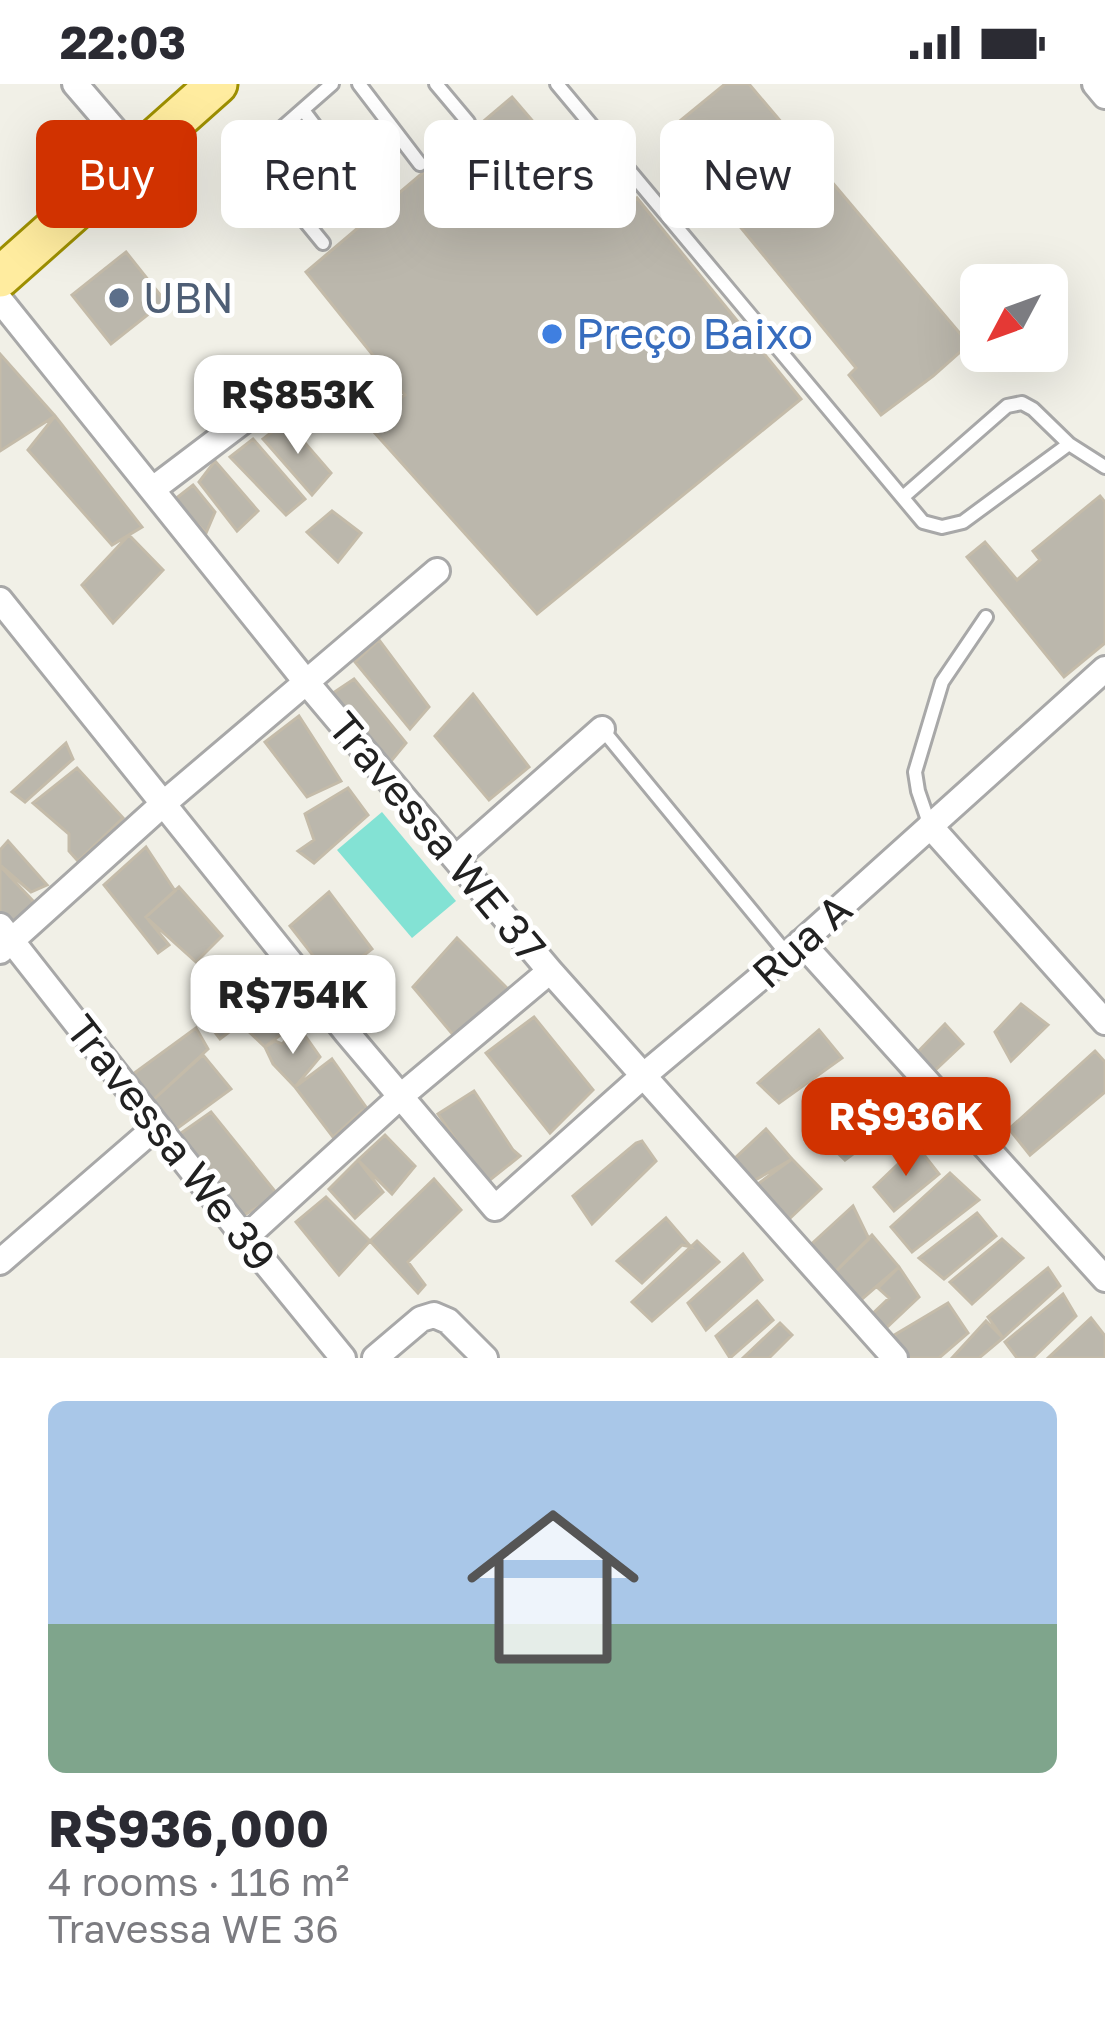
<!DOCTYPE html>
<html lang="en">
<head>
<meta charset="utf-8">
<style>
	body { margin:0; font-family:"Golos Text",sans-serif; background:#f7f7f7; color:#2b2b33; height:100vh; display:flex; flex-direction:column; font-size:45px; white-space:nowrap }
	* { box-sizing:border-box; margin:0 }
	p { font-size:39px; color:#7c7c81 }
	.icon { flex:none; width:66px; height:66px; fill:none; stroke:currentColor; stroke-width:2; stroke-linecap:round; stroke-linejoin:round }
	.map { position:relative; height:1274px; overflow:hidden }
	.panel { display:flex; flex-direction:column; background:#fff; flex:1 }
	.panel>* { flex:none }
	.guide { position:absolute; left:36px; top:36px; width:1035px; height:108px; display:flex; gap:24px }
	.needle { width:78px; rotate:229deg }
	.controls { position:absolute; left:960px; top:180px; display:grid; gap:24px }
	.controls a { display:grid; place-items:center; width:108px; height:108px; border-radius:18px; background:#fff; box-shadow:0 12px 48px #0002; font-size:60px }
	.price { position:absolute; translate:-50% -102px; padding:0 27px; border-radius:24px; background:#fff; color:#222; font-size:39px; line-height:78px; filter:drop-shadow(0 3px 6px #0008) }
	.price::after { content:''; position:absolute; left:50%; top:72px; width:36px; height:27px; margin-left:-18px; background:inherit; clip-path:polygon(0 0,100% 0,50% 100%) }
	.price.current { background:#d13200; color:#fff }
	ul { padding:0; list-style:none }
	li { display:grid; align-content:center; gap:24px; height:636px; padding:0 48px }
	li+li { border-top:3px solid #e1e1e2 }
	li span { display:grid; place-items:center; height:372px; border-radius:18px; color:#555 }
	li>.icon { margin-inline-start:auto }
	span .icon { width:216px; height:216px; fill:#fffc; stroke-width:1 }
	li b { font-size:51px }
	.tag { padding:0 42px; border-radius:18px; background:#fff; box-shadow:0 12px 48px #0002; font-size:42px; line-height:108px }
	.tag.current { background:#d13200; color:#fff }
	.status { display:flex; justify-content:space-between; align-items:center; height:84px; padding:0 60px; background:#fff; direction:ltr }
	.status svg { height:33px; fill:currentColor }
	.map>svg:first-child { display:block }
	.pitch { fill:#83e2d4 }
	.building { fill:#bbb7ac; stroke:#c4bba9; stroke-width:3 }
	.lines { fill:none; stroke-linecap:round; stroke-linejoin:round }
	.lane-casing { stroke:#a8a8a8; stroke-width:18 }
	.street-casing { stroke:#a8a8a8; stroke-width:30 }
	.primary-casing { stroke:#9d8f00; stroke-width:45 }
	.lane { stroke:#fff; stroke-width:12 }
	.street { stroke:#fff; stroke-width:24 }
	.primary { stroke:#ffec9f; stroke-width:39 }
	.service-dot { fill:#5c6f8a; stroke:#fff; stroke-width:4.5 }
	.shop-dot { fill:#3f7fe0; stroke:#fff; stroke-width:4.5 }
	.labels { text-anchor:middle; stroke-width:10; stroke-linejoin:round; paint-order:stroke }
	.service-label { font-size:42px; fill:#4e5e75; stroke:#fff; text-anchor:start }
	.shop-label { font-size:42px; fill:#366cbe; stroke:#fff; text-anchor:start }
	.street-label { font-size:42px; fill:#212121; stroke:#fff }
</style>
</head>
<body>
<div class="status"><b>22:03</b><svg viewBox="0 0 49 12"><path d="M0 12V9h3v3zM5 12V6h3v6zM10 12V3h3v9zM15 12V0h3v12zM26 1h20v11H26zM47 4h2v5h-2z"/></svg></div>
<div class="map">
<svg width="1105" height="1274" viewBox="0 0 1105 1274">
	<rect width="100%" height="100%" fill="#f1f0e7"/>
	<path class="pitch" d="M382,728L456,817L412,854L337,766Z"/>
	<path class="building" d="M725,0H749L969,260L933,292L881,331L849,291L856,284L664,50Z
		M512,13L615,133L637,114L801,315L537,530L365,338L405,311L306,188Z
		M126,168L165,217L111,260L72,211Z
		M0,270L55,332L0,367Z
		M55,332L142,443L112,461L28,366Z
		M286,337L331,389L312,411L263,355Z
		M253,355L305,415L286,431L230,373Z
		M215,377L258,427L237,447L199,398Z
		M193,401L215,428L206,449L174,416Z
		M1100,412L1105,418V559L1064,593L967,473L985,458L1017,496L1040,476L1033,467Z
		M332,427L361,449L338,478L307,448Z
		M129,451L163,486L113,539L82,501Z
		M379,556L429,623L410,645L355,578Z
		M354,595L406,659L387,682L330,611Z
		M473,610L529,683L489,716L435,652Z
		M299,632L341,697L307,713L265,658Z
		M66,659L73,675L25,718L12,708Z
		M77,684L123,734L78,777L69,767V750L33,719Z
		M348,704L368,731L314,779L298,767L314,756L305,730Z
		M8,757L47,801L31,808L0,781V766Z
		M146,763L175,807L146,833L169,861L158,869L104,801Z
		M0,782L36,820L7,843L0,832Z
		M179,803L222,852L196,878L146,833Z
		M329,808L372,865L332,896L290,842Z
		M457,854L508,905L455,953L413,903Z
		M254,885L277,912L220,955L207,938Z
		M274,917L293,941L265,963L244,943Z
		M1021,920L1048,941L1011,977L995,948Z
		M534,933L593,1006L550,1049L486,969Z
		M945,940L963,960L928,993L914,972Z
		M299,943L320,973L295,1003L273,980L265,963L275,957L282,960Z
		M196,944L208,965L152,1017L129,993Z
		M819,946L842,974L779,1019L758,999Z
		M1095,967L1105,978V1008L1030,1071L1009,1045Z
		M203,971L231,1005L175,1046L152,1017Z
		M332,975L368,1026L362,1027L333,1053L295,1003Z
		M474,1007L513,1066L520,1072L486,1099L438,1030Z
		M869,1007L896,1038L845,1076L820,1052Z
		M211,1028L278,1111L239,1134L174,1054Z
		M766,1045L792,1075L750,1099L732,1077Z
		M385,1051L415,1082L392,1110L358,1076Z
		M642,1057L656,1077L592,1140L573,1112L636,1059Z
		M917,1062L939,1090L894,1127L874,1103Z
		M792,1075L821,1105L786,1138L751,1105Z
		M358,1076L383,1108L355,1134L329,1105Z
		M950,1089L979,1116L912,1168L891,1143Z
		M434,1095L461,1126L408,1178L425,1201L418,1209L370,1157Z
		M326,1113L370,1157L339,1191L296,1138Z
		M853,1122L869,1155L831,1192L806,1165Z
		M977,1129L996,1152L944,1195L919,1174Z
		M666,1134L691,1163L682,1161L642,1199L617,1177Z
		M872,1151L899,1183L855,1221L831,1192Z
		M1002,1155L1023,1174L972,1220L950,1198Z
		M697,1157L719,1178L652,1237L632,1218Z
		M743,1170L762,1196L706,1246L688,1219Z
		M899,1183L919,1213L884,1246L868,1234L889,1214L878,1204Z
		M1048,1184L1060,1202L1003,1254L988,1233Z
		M1063,1210L1076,1232L1033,1274H1017L1005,1258Z
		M757,1217L773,1236L730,1274L716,1252Z
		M948,1219L968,1249L939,1274H900L881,1259Z
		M1091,1234L1105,1252V1274H1048Z
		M986,1237L1003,1254L979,1274H952Z
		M780,1239L792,1251L769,1274H743Z"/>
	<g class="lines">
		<defs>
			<path id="lane" d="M359,0L420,80
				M436,0L468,38
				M557,0L923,438L942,443L963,438L1069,360L1105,383
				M303,26L375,122
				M323,159L251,71L332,0
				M903,413L1007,322L1022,319L1033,325L1069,360
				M602,645L787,870
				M930,742L918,707L915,688L942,598L986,533"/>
			<path id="street" d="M75,0L137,72
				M1095,0L1105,12
				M0,216L307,599L550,887L895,1274
				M153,405L284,306
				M0,516L347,949L495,1124L643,992L785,873L1105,585
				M930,742L1105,938
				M456,774L602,645
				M0,842L245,1154L343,1274
				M801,858L1105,1195
				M0,867L163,720L437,487
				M245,1154L401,1012L550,887
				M0,1178L157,1042
				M375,1274L421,1235L434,1231L448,1237L485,1274"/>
			<path id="primary" d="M0,193L217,0"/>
		</defs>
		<use href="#lane" class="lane-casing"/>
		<use href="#street" class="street-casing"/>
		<use href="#primary" class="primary-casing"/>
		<use href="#lane" class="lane"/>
		<use href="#street" class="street"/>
		<use href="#primary" class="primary"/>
	</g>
	<circle class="service-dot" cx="119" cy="214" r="12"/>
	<circle class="shop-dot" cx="552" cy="250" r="12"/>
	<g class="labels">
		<g class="service-label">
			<text x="143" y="229">UBN</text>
		</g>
		<g class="shop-label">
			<text x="576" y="265">Preço Baixo</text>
		</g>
		<g class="street-label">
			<text transform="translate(437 753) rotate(50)" y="15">Travessa WE 37</text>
			<text transform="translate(802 857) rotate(-42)" y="15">Rua A</text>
			<text transform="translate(171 1059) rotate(52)" y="15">Travessa We 39</text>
		</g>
	</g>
</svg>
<div class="controls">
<a><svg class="needle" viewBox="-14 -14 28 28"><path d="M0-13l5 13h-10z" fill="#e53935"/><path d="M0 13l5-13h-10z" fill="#7c7c81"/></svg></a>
</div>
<b class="price" style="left:298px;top:373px">R$853K</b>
<b class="price" style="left:293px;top:973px">R$754K</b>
<b class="price current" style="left:906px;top:1095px">R$936K</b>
<div class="guide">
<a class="tag current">Buy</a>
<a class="tag">Rent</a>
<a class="tag">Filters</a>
<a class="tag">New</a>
</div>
</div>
<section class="panel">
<ul>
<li><span style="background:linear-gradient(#a9c7e8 60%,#7fa58c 0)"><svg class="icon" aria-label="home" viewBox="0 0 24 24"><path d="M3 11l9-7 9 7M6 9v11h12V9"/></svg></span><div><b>R$936,000</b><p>4 rooms · 116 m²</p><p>Travessa WE 36</p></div></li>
</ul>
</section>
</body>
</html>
